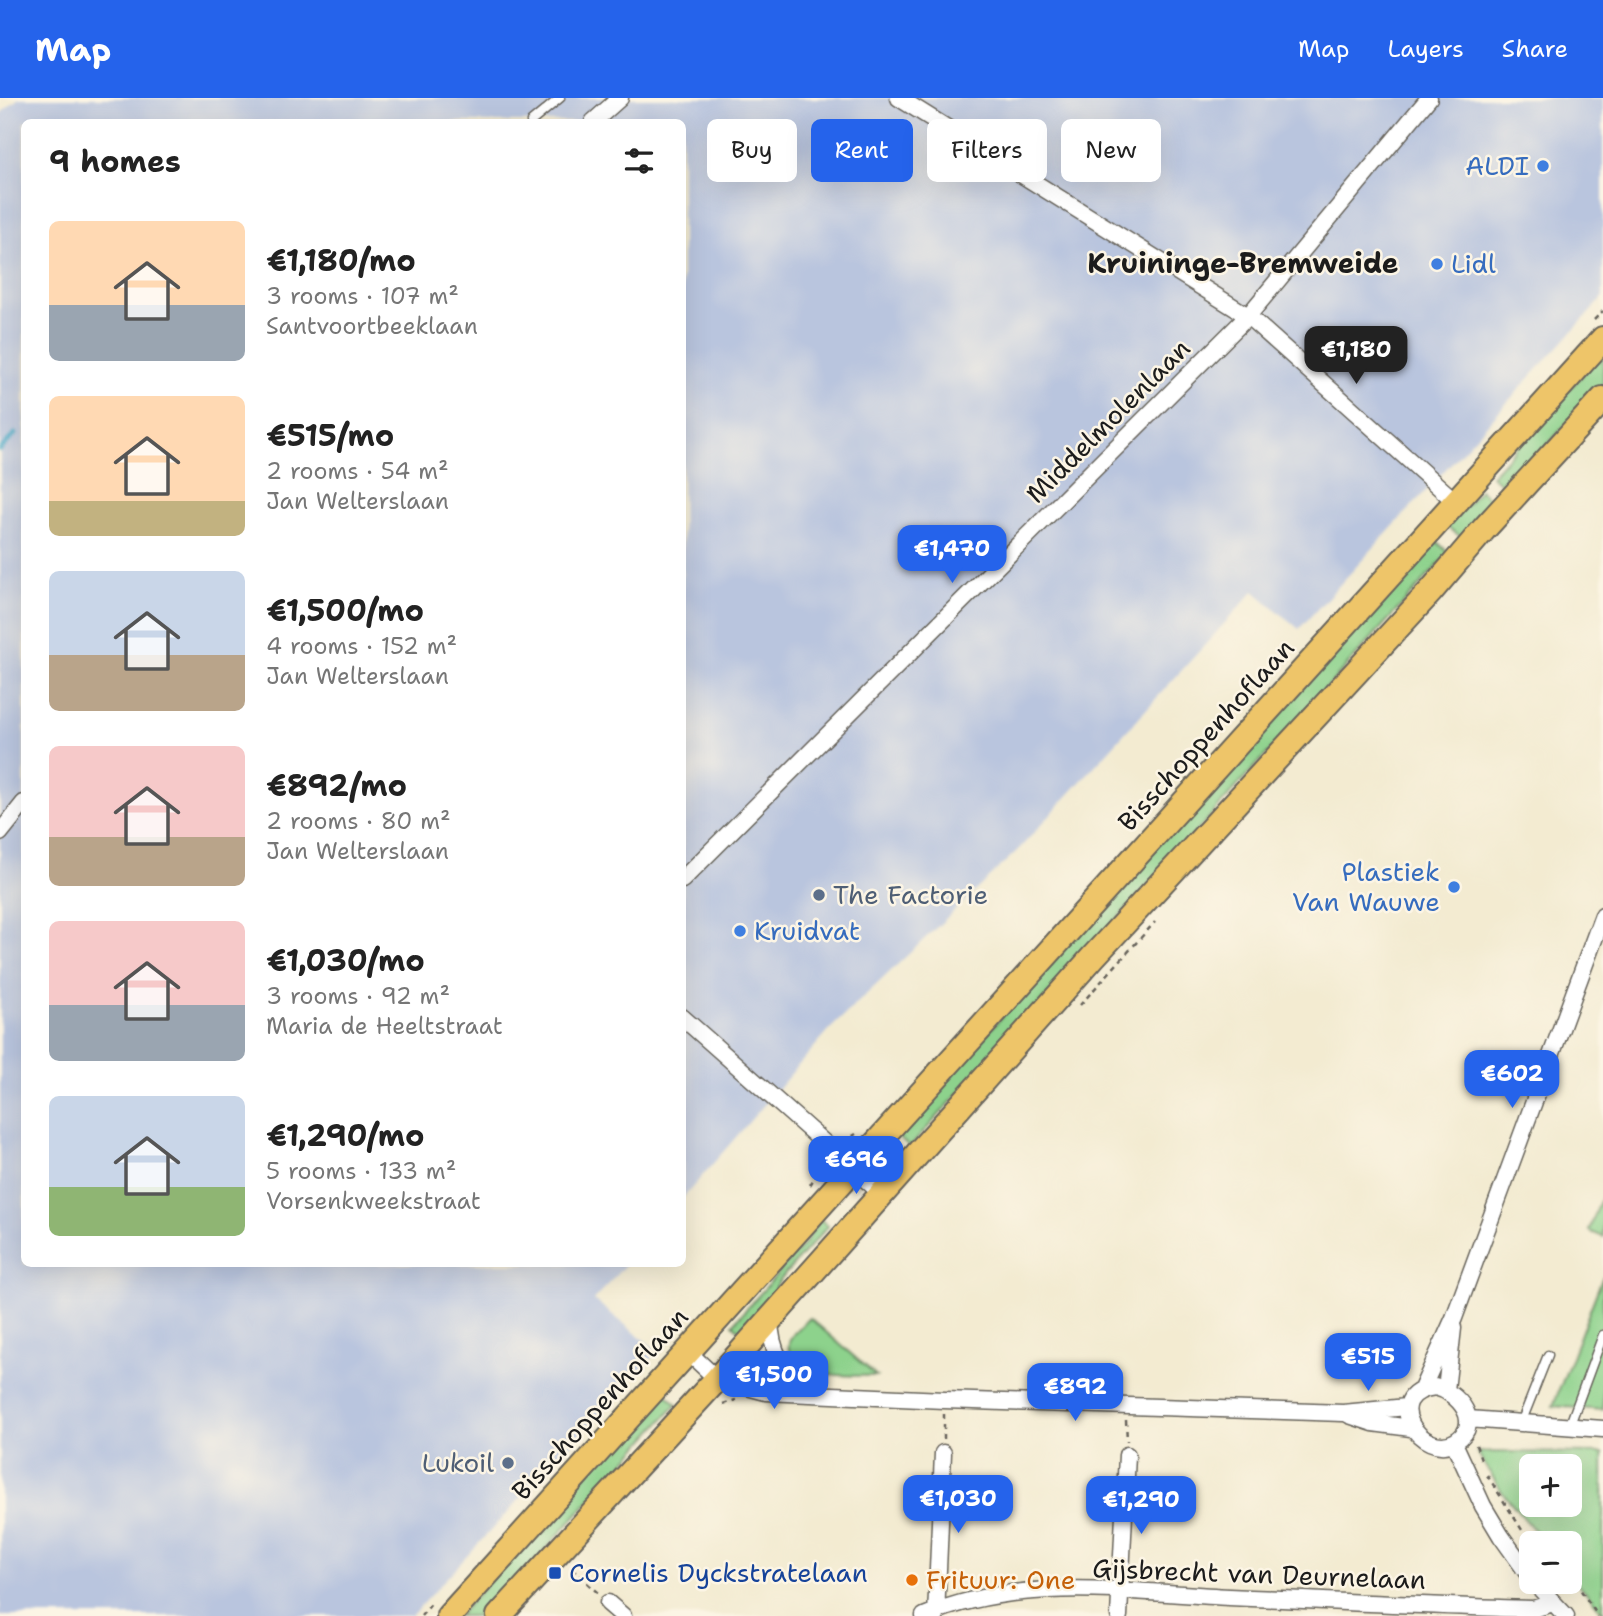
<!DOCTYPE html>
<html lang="en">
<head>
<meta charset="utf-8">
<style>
	body { margin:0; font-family:"Shantell Sans",sans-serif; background:#f2f2f2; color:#222; height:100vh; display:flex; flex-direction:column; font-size:26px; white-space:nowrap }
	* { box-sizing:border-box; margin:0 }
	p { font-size:23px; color:#767676 }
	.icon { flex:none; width:38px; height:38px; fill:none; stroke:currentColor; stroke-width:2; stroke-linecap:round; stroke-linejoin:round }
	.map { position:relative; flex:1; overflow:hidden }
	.drawer { position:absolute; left:21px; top:21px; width:665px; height:1148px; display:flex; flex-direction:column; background:#fff; border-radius:10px; box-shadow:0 7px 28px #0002 }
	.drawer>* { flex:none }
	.hud { position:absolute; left:707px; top:21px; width:665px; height:63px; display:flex; gap:14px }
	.controls { position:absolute; left:1519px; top:1356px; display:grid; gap:14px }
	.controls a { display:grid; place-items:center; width:63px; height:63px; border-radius:10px; background:#fff; box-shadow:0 7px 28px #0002; font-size:35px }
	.price { position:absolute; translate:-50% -60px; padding:0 16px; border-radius:14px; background:#2563eb; color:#fff; font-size:23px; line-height:46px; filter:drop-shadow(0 2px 4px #0008) }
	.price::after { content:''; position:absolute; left:50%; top:42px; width:21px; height:16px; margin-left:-10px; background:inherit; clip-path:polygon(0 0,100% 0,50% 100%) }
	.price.on { background:#222; color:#fff }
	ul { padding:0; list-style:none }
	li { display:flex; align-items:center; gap:21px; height:175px; padding:0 28px }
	li span { display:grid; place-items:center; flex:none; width:196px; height:140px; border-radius:10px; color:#555 }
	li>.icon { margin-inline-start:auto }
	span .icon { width:84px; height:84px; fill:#fffc; stroke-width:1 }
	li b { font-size:30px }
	h2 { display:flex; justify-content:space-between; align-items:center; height:84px; padding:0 28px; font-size:30px }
	.chip { padding:0 24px; border-radius:10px; background:#fff; box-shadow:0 7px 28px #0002; font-size:24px; line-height:63px }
	.chip.on { background:#2563eb; color:#fff }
	header { display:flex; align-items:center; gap:42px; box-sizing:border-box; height:98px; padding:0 35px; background:#2563eb; color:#fff }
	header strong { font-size:33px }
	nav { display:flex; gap:38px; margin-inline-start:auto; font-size:24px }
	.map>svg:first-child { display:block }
	.industrial { fill:#b9c5de }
	.green { fill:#8dd28c; stroke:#547754; stroke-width:2; fill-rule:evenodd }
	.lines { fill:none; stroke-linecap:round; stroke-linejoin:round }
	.stream { stroke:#4caacb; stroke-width:5 }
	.service-casing { stroke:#67645b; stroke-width:11 }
	.minor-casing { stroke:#67645b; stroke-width:19 }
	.primary-casing { stroke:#67645b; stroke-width:28 }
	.path { stroke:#67645b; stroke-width:2.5; stroke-dasharray:5 5; stroke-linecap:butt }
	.service { stroke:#fff; stroke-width:8 }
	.minor { stroke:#fff; stroke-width:16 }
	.primary { stroke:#eec569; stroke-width:24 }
	.shop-dot { fill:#3f7fe0; stroke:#fcf5e5; stroke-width:2.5 }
	.service-dot { fill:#5c6f8a; stroke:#fcf5e5; stroke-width:2.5 }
	.transit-dot { fill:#1a4fb4; stroke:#fcf5e5; stroke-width:2.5 }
	.food-dot { fill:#e8710a; stroke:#fcf5e5; stroke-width:2.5 }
	.labels { text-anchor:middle; stroke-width:5; stroke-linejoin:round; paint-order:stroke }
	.shop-label { font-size:26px; fill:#366cbe; stroke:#fcf5e5; text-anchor:end }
	.street-label { font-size:26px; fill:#1c1c1c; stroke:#fcf5e5 }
	.service-label { font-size:26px; fill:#4e5e75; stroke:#fcf5e5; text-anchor:start }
	.transit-label { font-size:26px; fill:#164399; stroke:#fcf5e5; text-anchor:start }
	.food-label { font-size:26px; fill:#c56008; stroke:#fcf5e5; text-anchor:start }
	.neighbourhood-label { font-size:28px; font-weight:bold; fill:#1c1c1c; stroke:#fcf5e5 }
</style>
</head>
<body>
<header>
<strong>Map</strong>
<nav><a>Map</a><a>Layers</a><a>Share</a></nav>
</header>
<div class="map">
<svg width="1603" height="1518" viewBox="0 0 1603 1518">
	<rect width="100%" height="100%" fill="#fcf5e5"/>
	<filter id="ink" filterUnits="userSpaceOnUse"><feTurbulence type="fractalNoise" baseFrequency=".0143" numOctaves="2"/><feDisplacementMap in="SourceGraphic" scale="14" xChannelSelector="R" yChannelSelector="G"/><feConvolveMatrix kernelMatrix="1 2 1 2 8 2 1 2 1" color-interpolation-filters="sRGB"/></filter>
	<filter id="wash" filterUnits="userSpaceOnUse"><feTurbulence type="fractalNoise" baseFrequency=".00686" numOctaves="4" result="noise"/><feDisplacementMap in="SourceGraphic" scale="28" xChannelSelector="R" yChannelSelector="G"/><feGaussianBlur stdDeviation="1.57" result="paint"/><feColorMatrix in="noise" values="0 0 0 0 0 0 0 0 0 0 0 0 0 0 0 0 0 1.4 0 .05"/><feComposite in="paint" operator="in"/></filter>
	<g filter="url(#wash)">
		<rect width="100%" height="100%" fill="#f3ebd1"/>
		<path class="industrial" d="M19,0H1603V200L1299,531L1254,493L1020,750L830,931L683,1100L682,24H24V1166H626L594,1202L658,1253L411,1518H0V16Z"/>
		<path class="green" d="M1603,254V286L1507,391L1491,378Z
			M1480,392L1494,405L1463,440L1447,429Z
			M1434,441L1449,455L910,1049L895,1037Z
			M1603,1095V1139L1589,1133Z
			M820,1121L828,1128L778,1184L767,1208L742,1235L733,1226L806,1144Z
			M1603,1178V1312L1553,1308Z
			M810,1220L876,1278C852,1277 799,1282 790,1256C788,1251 788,1244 791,1240C795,1232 804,1226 810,1220Z
			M662,1292L677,1306L485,1518H458Z
			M1477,1354L1603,1355V1514L1570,1476V1446L1545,1445L1502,1394ZM1531,1368H1570V1407H1531Z"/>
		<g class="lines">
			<path class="stream" d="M0,352L15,336"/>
		</g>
	</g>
	<g filter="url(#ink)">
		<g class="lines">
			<defs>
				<path id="service" d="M531,24L560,0
					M1521,1325L1548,1257
					M1569,1329L1603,1237"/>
				<path id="minor" d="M899,0L1248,218L1457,405
					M593,24L620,0
					M0,735L24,705
					M682,782L1248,218L1429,0
					M682,919L882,1096
					M770,1220C770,1254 784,1274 807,1296
					M688,1254L717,1281L766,1294L944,1302L1343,1315L1407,1309
					M1435,1289C1458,1294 1484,1325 1456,1343C1422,1364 1378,1296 1435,1289Z
					M1422,1291L1454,1220L1603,817
					M1446,1292L1453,1230
					M1349,1317L1373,1325L1411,1330
					M1468,1321L1603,1331
					M1454,1345L1483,1408L1501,1438L1531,1480
					M1534,1484L1566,1518
					M608,1505L623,1518
					M924,1518C1019,1477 1128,1494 1229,1499C1330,1503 1431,1508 1533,1511L1553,1505
					M936,1518L943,1355
					M1119,1518L1127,1357"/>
				<path id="primary" d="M449,1518L1603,241
					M499,1518L717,1281L1093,859L1431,493L1484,431L1603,301"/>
			</defs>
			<use href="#service" class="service-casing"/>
			<use href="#minor" class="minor-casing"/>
			<use href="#primary" class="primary-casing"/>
			<path class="path" d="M1594,222L1603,213
				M1080,907L1155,824
				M844,1043L856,1036
				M810,1087L823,1066
				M723,1306L736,1302
				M1126,1322L1127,1343
				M944,1341V1316
				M1476,1347L1482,1364
				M1487,1377L1531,1446
				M572,1471L598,1495
				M1570,1476L1598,1518
				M421,1518L432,1505"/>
			<use href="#service" class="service"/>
			<use href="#minor" class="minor"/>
			<use href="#primary" class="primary"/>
		</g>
	</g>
	<g class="shop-dot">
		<circle cx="1543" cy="68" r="7"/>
		<circle cx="1437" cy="166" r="7"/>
		<circle cx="1454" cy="789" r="7"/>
		<circle cx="740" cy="833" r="7"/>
	</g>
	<g class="service-dot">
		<circle cx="819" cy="797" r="7"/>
		<circle cx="508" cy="1365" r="7"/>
	</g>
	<rect class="transit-dot" x="548" y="1468" width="14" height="14" rx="3.5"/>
	<circle class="food-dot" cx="912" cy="1482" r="7"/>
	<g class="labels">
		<g class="shop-label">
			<text x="1529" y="77">ALDI</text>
			<text x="1451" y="175" text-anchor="start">Lidl</text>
			<text x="1440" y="783">Plastiek<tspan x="1440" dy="30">Van Wauwe</tspan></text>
			<text x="754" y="842" text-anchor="start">Kruidvat</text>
		</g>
		<g class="street-label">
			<text transform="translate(1108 323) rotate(-45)" y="9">Middelmolenlaan</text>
			<text transform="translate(1206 637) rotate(-48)" y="9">Bisschoppenhoflaan</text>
			<text transform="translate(600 1306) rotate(-48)" y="9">Bisschoppenhoflaan</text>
			<text transform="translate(1259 1476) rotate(2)" y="9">Gijsbrecht van Deurnelaan</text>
		</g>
		<g class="service-label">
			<text x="833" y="806">The Factorie</text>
			<text x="494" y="1374" text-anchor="end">Lukoil</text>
		</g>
		<g class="transit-label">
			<text x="569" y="1484">Cornelis Dyckstratelaan</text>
		</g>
		<g class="food-label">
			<text x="926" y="1491">Frituur: One</text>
		</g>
		<g class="neighbourhood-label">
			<text x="1243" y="175">Kruininge-Bremweide</text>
		</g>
	</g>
</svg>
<div class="controls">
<a>+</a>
<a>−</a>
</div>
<b class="price on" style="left:1356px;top:288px">€1,180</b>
<b class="price" style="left:952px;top:487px">€1,470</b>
<b class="price" style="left:1512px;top:1012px">€602</b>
<b class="price" style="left:856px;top:1098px">€696</b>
<b class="price" style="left:1368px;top:1295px">€515</b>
<b class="price" style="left:774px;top:1313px">€1,500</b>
<b class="price" style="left:1075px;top:1325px">€892</b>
<b class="price" style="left:958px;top:1437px">€1,030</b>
<b class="price" style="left:1141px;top:1438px">€1,290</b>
<div class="hud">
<a class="chip">Buy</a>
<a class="chip on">Rent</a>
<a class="chip">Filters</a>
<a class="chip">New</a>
</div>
<section class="drawer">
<h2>9 homes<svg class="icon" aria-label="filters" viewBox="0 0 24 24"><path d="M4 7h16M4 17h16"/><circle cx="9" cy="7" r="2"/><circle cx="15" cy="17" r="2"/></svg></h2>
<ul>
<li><span style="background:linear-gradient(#ffd9b3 60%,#9aa5b1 0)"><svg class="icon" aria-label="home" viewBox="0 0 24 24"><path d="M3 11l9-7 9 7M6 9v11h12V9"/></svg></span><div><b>€1,180/mo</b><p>3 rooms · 107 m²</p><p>Santvoortbeeklaan</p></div></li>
<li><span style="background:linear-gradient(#ffd9b3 75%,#c2b280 0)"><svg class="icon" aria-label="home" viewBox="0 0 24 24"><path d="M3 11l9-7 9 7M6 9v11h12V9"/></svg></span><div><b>€515/mo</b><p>2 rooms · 54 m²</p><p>Jan Welterslaan</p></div></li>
<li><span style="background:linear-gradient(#c9d6e8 60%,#b9a48a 0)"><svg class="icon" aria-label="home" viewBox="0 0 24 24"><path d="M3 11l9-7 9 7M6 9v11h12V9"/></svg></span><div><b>€1,500/mo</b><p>4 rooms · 152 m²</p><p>Jan Welterslaan</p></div></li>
<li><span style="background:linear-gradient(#f6c9c9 65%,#b9a48a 0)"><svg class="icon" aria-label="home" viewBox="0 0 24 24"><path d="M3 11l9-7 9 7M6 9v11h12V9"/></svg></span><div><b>€892/mo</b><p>2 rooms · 80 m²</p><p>Jan Welterslaan</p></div></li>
<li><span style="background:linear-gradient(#f6c9c9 60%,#9aa5b1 0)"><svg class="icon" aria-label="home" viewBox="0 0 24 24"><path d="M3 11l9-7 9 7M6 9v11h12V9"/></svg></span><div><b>€1,030/mo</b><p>3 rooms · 92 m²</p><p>Maria de Heeltstraat</p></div></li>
<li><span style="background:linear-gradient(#c9d6e8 65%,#8fb573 0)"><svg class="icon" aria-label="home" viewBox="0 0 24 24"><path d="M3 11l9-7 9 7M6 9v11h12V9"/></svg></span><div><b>€1,290/mo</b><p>5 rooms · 133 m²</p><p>Vorsenkweekstraat</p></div></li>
</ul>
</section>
</div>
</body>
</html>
